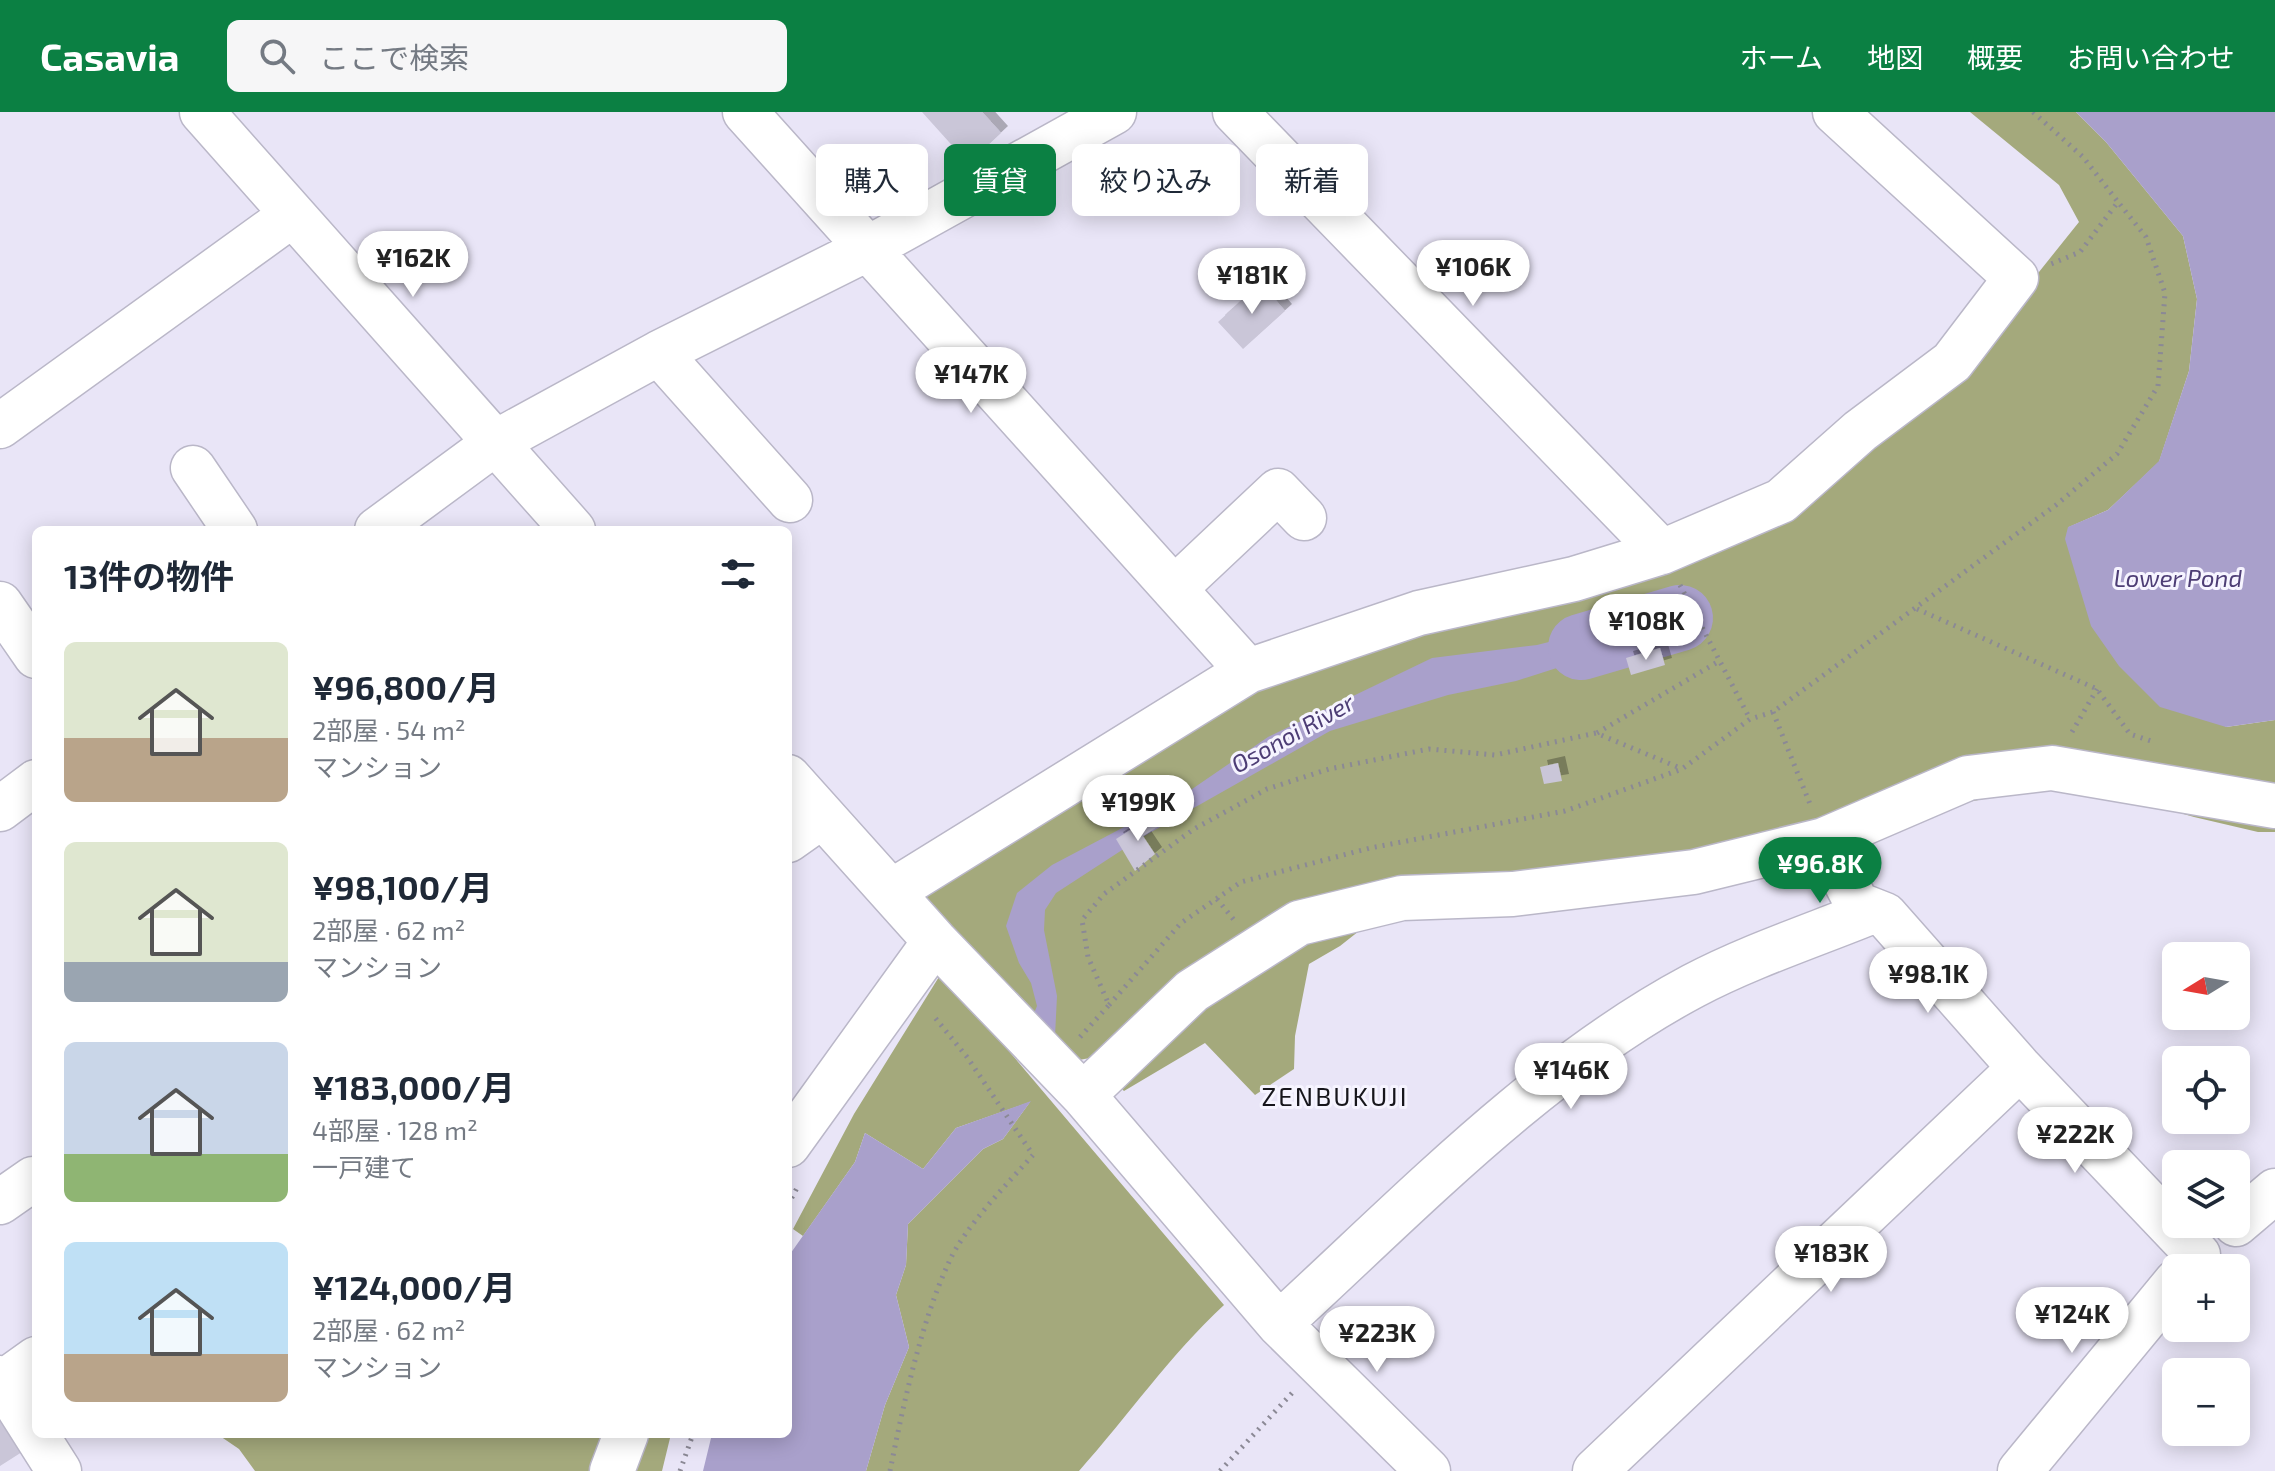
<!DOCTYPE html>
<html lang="ja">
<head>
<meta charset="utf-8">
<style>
	body { margin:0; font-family:"Exo 2","Noto Sans JP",sans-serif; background:#f6f6f7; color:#1f2937; height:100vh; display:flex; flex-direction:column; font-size:30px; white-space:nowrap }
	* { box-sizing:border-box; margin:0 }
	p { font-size:26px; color:#747a83 }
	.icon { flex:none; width:44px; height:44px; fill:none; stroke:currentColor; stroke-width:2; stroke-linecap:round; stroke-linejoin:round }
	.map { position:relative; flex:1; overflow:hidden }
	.side { position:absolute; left:32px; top:414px; width:760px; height:912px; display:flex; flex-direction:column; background:#fff; border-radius:12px; box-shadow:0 4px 20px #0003 }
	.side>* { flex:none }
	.guide { position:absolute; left:816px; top:32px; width:760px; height:72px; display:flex; gap:16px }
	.needle { width:52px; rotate:259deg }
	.buttons { position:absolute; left:2162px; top:830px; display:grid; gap:16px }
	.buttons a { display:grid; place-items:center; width:88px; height:88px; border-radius:12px; background:#fff; box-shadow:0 4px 20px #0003; font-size:40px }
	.price { position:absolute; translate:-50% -68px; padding:0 18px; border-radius:28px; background:#fff; color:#222; font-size:26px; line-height:52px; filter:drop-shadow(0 2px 4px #0008) }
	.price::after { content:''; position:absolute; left:50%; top:48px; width:24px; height:18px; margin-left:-12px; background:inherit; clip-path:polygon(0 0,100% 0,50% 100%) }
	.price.current { background:#0b8043; color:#fff }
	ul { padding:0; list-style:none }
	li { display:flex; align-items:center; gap:24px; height:200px; padding:0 32px }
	li span { display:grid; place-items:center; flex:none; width:224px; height:160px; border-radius:12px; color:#555 }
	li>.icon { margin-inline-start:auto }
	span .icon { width:96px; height:96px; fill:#fffc; stroke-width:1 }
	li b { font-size:34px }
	h2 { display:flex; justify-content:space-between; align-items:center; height:96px; padding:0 32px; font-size:34px }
	.tag { padding:0 28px; border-radius:12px; background:#fff; box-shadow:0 4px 20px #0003; font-size:28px; line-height:72px }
	.tag.current { background:#0b8043; color:#fff }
	header { display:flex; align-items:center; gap:48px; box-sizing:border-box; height:112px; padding:0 40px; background:#0b8043; color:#fff }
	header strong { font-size:38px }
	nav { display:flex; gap:44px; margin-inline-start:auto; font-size:28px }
	.search { width:560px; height:72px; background:#f6f6f7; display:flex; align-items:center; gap:20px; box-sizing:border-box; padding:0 28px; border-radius:12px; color:#747a83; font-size:30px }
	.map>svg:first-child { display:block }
	.forest { fill:#a4a97c }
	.water { fill:#a9a0cb }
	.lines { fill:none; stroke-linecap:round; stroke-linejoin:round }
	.river { stroke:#a9a0cb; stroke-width:66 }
	.building { fill:#cac6d8; filter:url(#shadow) }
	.minor-casing { stroke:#bab7c8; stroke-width:47 }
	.path { stroke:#8b8995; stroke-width:5; stroke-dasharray:2 6; stroke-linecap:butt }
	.minor { stroke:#fff; stroke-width:44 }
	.labels { text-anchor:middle; stroke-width:6; stroke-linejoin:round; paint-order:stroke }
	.water-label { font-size:24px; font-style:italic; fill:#4d3d75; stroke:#f6f4ff }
	.quarter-label { font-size:26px; letter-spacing:2px; fill:#17161c; stroke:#f6f4ff }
</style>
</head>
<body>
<header>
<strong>Casavia</strong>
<div class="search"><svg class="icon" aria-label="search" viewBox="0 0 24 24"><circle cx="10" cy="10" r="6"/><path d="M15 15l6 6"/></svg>ここで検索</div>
<nav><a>ホーム</a><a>地図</a><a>概要</a><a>お問い合わせ</a></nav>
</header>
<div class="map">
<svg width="2275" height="1359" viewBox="0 0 2275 1359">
	<defs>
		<filter id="shadow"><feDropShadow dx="7" dy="-7" stdDeviation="0" flood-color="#0004"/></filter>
	</defs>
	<rect width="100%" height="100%" fill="#e9e5f7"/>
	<path class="forest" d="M1970,0H2076L2106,30L2183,124L2197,187L2189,259L2159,350L2108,398L2069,415L2226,615L2275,608V720H2258L2194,705L2072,670L1378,804L1340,834L1309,852L1295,924L1294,957L1255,983L1205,931L1124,979L1090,946L1073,949L915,783L1288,558L1501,495L1597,478L1962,256L2079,110L2059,73Z
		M942,860L1224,1193C1170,1243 1128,1304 1079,1359H866L885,1293L909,1235L896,1183L906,1153L908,1112L983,1037L1003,1027L1030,990L956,1016L923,1057L865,1021L855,1050L803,1124L793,1117L854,1002Z
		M217,1322H671L662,1359H255L239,1337Z"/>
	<path class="water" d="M2076,0H2275V608L2226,615L2160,595L2119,554L2091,514L2065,427L2068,415L2108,398L2159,349L2189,259L2197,187L2183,124L2106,30Z
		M1667,500L1672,519L1516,569L1448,583L1330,619L1139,727L1056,781L1045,798L1044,818L1057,884L1055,924L1030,911L1037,894L1031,871L1019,851L1006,814L1017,781L1052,753L1179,686L1268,625L1432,546L1537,533Z
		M1031,989L1003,1027L983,1037L908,1112L906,1153L896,1183L909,1235L885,1293L866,1359H703L712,1322H788V1145L855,1050L865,1021L923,1057L956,1016Z"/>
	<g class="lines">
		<path class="river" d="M1581,535L1680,506"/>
	</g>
	<path class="building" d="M922,0H982L1001,21L972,48L962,36L958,40Z
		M1261,171L1285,199L1243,237L1218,210Z
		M1660,536L1665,553L1631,563L1626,546Z
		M1558,651L1562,669L1544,672L1540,655Z
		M1152,704L1159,714L1143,724L1155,742L1135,759L1116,727Z
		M0,1307L22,1340L0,1354Z"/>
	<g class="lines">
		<defs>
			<path id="minor" d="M202,0L573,418
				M745,0L1248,559
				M1235,0L1662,440
				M659,241L790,388
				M0,314L292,103
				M193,356L235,418
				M377,418L498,329L659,241L867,137L1114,0
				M1174,477L1278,379L1304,406
				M0,492L36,544
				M788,665L935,829L1083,983L1279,1212L1428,1359
				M0,697L36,670
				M788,728L822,704
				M1824,728L1857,792L1885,803L2020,956L2198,1143L2188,1156
				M891,780L1248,559L1419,501L1574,467L1662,440L1781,389L1860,319L1952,250L2016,166L1835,0
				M1083,983L1192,879L1299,811L1402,786L1513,782L1694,760L1824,728L1968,666L2052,656L2275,694
				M788,1033L935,829
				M0,1090L33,1067
				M2236,1112L2275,1079
				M1279,1212C1407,1095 1539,956 1693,874C1750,844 1814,823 1873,799
				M0,1266L59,1359
				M0,1273L36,1247
				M612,1359L626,1322
				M1595,1359L2020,956
				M2020,1359L2176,1170"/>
		</defs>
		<use href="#minor" class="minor-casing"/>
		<path class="path" d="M2033,0L2083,45L2118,90L2080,140L2051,152
			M1680,473L1750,607
			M1917,497L2097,577L2130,622L2154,630
			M1773,600L1810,692
			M2072,620L2097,577
			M1597,621L1721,548
			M1217,787L1234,808
			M1109,893L1181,811L1241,770L1370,736L1565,699L1682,657L1750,607L1773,600L2056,393L2117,342L2158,274L2165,181L2146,125L2118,90
			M1080,925L1109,893L1088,845L1082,808L1104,782L1194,717L1267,677L1329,657L1429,637L1495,643L1596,621L1680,656
			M788,1093L799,1072
			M680,1359L693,1322
			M890,1359C903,1294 921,1210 949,1150C964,1116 1007,1072 1033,1043L967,945L932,902
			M1220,1359L1293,1280"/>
		<use href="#minor" class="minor"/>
	</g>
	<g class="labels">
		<g class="water-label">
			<text x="2178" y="475">Lower Pond</text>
			<text transform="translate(1293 622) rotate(-29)" y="8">Osonoi River</text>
		</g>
		<g class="quarter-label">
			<text x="1335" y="994">ZENBUKUJI</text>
		</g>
	</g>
</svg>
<div class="buttons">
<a><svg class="needle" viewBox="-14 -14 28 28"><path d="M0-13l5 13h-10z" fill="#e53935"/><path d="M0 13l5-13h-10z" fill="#747a83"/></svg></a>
<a><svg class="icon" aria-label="locate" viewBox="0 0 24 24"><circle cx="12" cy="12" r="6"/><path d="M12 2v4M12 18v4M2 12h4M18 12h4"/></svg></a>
<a><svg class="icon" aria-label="layers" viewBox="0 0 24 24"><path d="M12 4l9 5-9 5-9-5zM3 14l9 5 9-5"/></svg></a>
<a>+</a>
<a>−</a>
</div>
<b class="price" style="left:413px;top:187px">¥162K</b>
<b class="price" style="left:1473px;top:196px">¥106K</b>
<b class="price" style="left:1252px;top:204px">¥181K</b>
<b class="price" style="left:971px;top:303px">¥147K</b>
<b class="price" style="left:1646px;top:550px">¥108K</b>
<b class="price" style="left:1138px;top:731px">¥199K</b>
<b class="price current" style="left:1820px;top:793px">¥96.8K</b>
<b class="price" style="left:1928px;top:903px">¥98.1K</b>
<b class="price" style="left:1571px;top:999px">¥146K</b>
<b class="price" style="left:2075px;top:1063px">¥222K</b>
<b class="price" style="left:1831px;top:1182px">¥183K</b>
<b class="price" style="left:2072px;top:1243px">¥124K</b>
<b class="price" style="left:1377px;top:1262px">¥223K</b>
<div class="guide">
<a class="tag">購入</a>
<a class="tag current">賃貸</a>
<a class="tag">絞り込み</a>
<a class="tag">新着</a>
</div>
<section class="side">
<h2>13件の物件<svg class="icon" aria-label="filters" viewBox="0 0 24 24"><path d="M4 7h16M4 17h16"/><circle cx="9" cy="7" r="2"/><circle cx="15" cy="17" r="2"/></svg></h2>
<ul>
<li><span style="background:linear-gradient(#dfe7d0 60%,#b9a48a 0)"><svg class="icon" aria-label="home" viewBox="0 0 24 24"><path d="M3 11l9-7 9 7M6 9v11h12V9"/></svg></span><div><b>¥96,800/月</b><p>2部屋 · 54 m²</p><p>マンション</p></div></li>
<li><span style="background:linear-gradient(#dfe7d0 75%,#9aa5b1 0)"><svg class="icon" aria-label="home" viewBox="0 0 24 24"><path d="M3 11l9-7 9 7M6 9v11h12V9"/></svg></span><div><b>¥98,100/月</b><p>2部屋 · 62 m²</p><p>マンション</p></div></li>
<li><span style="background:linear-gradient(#c9d6e8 70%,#8fb573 0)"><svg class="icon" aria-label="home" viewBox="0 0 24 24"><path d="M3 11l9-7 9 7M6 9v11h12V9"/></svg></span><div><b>¥183,000/月</b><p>4部屋 · 128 m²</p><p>一戸建て</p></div></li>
<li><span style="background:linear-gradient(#bfe0f5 70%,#b9a48a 0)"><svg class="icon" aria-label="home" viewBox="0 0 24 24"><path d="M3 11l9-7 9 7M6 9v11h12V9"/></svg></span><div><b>¥124,000/月</b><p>2部屋 · 62 m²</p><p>マンション</p></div></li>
</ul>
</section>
</div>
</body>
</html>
